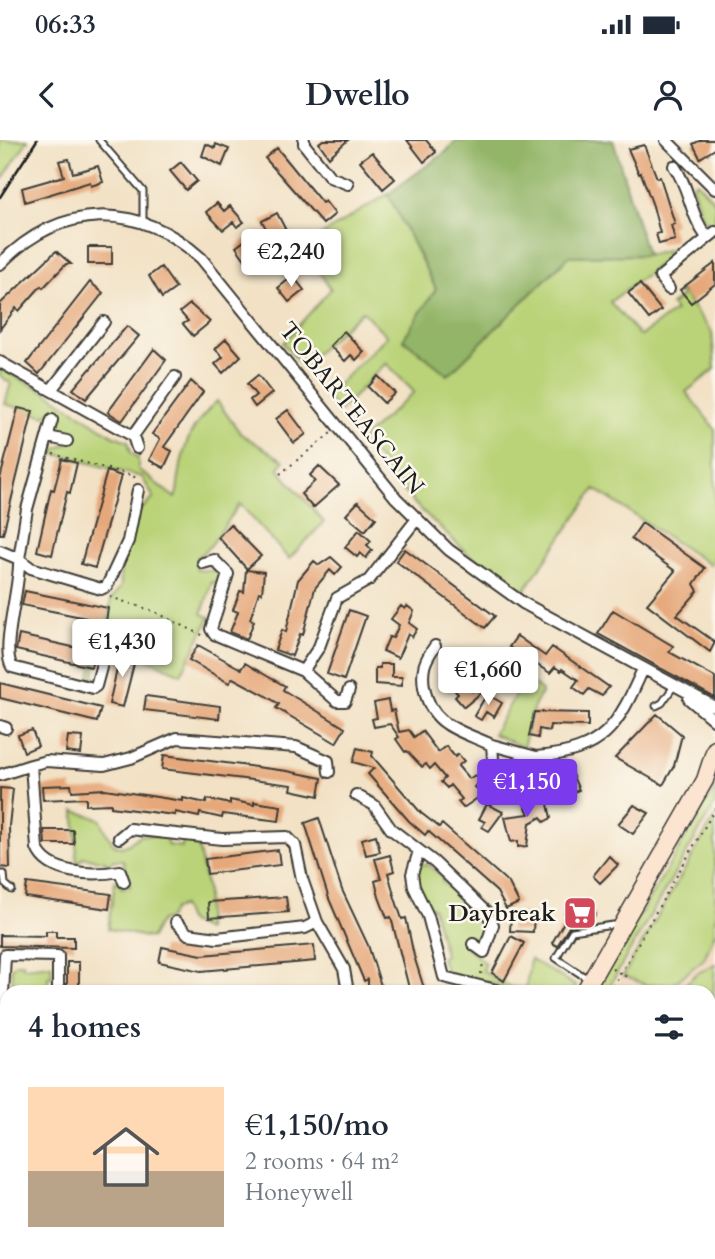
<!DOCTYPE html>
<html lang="en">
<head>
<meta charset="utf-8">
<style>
	body { margin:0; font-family:Cardo,serif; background:#f6f6f7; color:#1f2937; height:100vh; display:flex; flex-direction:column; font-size:26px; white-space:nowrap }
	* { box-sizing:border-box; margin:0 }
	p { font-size:23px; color:#747a83 }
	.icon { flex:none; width:38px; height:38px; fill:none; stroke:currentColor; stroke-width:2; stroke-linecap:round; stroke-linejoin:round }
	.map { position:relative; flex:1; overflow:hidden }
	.side { position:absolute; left:0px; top:845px; width:716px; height:275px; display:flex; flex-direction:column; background:#fff; border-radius:21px 21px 0 0; box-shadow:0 2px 5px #0004 }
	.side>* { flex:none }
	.price { position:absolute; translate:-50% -60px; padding:0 16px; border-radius:7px; background:#fff; color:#222; font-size:23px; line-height:46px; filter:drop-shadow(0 2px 4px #0008) }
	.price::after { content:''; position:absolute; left:50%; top:42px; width:21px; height:16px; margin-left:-10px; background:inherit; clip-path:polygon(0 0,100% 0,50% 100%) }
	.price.on { background:#7c3aed; color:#fff }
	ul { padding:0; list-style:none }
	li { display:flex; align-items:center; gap:21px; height:175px; padding:0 28px }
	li+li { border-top:2px solid #e0e1e3 }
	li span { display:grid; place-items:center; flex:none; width:196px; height:140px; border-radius:0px; color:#555 }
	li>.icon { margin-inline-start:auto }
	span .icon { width:84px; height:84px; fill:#fffc; stroke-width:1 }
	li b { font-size:30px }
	h2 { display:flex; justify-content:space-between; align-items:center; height:84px; padding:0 28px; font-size:30px }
	.status { display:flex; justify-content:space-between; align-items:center; height:49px; padding:0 35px; background:#fff; direction:ltr }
	.status svg { height:19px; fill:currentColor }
	header { display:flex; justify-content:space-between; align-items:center; height:91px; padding:0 28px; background:#fff; font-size:32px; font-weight:600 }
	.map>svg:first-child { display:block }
	.built { fill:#f1d5bd }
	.green { fill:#bad378; stroke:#6b784a; stroke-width:2 }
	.forest { fill:#93b568; stroke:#586842; stroke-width:2 }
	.building { fill:#e6a87a }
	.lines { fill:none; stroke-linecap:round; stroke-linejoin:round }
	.service-casing { stroke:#3c3a35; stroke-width:9 }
	.minor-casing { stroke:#3c3a35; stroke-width:14 }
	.secondary-casing { stroke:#3c3a35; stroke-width:19 }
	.path { stroke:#3c3a35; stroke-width:2; stroke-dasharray:2 5; stroke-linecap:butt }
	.service { stroke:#fff; stroke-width:5 }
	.minor { stroke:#fff; stroke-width:10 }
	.secondary { stroke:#fce5d0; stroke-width:16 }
	.rail { stroke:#1c1c1c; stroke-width:2.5 }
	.labels { text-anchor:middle; stroke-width:5; stroke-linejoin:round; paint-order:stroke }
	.street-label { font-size:24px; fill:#1c1c1c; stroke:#fbf7ec }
	.poi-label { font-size:24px; font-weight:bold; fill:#1c1c1c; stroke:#fbf7ec; text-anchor:end }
</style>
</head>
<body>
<div class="status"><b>06:33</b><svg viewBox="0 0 49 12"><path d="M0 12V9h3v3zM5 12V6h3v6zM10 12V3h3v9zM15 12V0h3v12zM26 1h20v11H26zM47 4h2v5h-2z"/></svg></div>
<header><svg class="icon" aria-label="back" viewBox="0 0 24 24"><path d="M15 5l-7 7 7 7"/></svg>Dwello<svg class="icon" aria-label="person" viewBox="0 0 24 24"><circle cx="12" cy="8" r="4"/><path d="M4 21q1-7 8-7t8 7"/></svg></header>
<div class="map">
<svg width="715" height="1119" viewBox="0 0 715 1119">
	<rect width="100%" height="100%" fill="#fbf7ec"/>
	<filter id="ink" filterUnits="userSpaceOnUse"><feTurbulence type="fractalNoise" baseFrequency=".0143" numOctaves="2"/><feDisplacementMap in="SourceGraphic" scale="14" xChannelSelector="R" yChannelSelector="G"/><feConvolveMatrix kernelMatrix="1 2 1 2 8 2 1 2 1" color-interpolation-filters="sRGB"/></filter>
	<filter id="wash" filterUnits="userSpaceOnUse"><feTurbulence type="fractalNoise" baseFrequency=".00686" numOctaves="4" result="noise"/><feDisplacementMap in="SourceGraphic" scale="28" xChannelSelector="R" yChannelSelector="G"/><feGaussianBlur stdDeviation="1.57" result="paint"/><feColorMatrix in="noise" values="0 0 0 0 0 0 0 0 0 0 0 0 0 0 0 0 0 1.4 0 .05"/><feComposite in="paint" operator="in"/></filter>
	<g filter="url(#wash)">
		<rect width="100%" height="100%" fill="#f2e1c4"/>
		<path class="built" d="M715,677V1119L528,1118L525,1113H709V852H613Z"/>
		<path class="green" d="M0,0H28L0,43Z
			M696,41L715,62V82L710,84L702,78L692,45Z
			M388,54L436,149L448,235L569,116L647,115L685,105L610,162L640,196L675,171L671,165L681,157L679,149L712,192L715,229L686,252L715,289V413L710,425L595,349L523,452L467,413L414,363L362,299L414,252L386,223L338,273L326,256L387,196L362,171L302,226L283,203L331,149L302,107Z
			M0,229L48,253L114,296L128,301L131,313L138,318V329L175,358C179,349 177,346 179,337C184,302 191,286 217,261L241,294L284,321L278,329L324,382L289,419L240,364L211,405L196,419L197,430L217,431L223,438L220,444L212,442L202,474L210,477L181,534L117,505L130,503L138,495L133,486L121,483L101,504L94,537L89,540L99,499L107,486L111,460L121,446L120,431L138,372L154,358L142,337L49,312L73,302L58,286L57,275L50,272L45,276L5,264L11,243L0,236Z
			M525,538L542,551L533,569L523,607L493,594Z
			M715,648V664L606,852H594Z
			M75,671L100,679C106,689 112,714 127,705C133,702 135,697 142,695L167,697V705L182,707L183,700L197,701L207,750L206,790L189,782L182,766L174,769L168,779L160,781L151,798L108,789L115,741L120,743L121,748L130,747L123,720H113L104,730L106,721L83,717L77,725Z
			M715,677V793L704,819L673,844L647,845L623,836Z
			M426,724L443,737L442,742C453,751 511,785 478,800L473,797L466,807L485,823L483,831L511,847L526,848L530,819L576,846L572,852L510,851L493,843L463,839L447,833L441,818L445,815L433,768L427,766C420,752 413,740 420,725Z
			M16,823H23V827L51,824L52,837H48V852H14L11,828Z
			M715,824L713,865L709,863V852L678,851L696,834Z
			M709,1010L715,1038V1119L528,1118L525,1113H709Z"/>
		<path class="forest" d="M456,0H613L647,115L569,116L448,235L403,199L436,149L388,54L447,11Z"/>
		<g id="blocks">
			<path class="building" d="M323,0H348L329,17L319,3Z
				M407,0H426L436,12L424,22Z
				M701,0H715V9L700,18L693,4Z
				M206,4L215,8L216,4L229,9L222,26L202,16Z
				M644,5L657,38L660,37L675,84L671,85L675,100L659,104L656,94L660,93L653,66L641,33L639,34L628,9Z
				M277,8L322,63L325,61L335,74L323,84L265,18Z
				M372,12L395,39L383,49L360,21Z
				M69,19L73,33L98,26L103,42L91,46L90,42L25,62L22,48L64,36L59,21Z
				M181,22L197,41L186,50L170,31Z
				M217,63L224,71L230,66L244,82L237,87L233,82L223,90L206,72Z
				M277,73L293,104L278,111L262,81Z
				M247,99L261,120L251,128L236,107Z
				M88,107H112V124H88Z
				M56,111L71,124H66L43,148L41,146L19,171L16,168L0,189V164Z
				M715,123V144L691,163L680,150Z
				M161,127L176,148L162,158L149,136Z
				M293,136L304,150L289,162L278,148Z
				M90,142L103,153L39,234L27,223Z
				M640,144L661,170L649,179L628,153Z
				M190,164L210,182L193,196L183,184L188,181L180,172Z
				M127,186L139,196L86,259L73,249Z
				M344,191L364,212L356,220L351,215L345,221L330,206Z
				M226,199L241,216L223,233L215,224L223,217L215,209Z
				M154,209L166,220L122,281L108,272Z
				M258,235L272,253L255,267L250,260L256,255L247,244Z
				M378,236L395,253L384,263L368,247Z
				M191,241L203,252L164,307L172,311L164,328L149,320L160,299L152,294Z
				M18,268L33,271L3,394H0V339Z
				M288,270L306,294L294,303L276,279Z
				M62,319L77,323L70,353L67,352L52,415L37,411L51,349L54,350Z
				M319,326L339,345L313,368L301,354L315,341L310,335Z
				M107,331L121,336L95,428L81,424Z
				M358,362L376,378L365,391L346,375Z
				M642,383L705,428L694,444L698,451L677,475L715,502L710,512L647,464L675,431L631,399Z
				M230,384L261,416L247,429L218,397Z
				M359,390L371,401L367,405L372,410L366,418L360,413L357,417L345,407Z
				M405,409L495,476L485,488L396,421Z
				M331,417L342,427L335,435L330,430L315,448L303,495L300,494L292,516L275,510L282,490L286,492L298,440L314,421L319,425Z
				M246,430L264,432L262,453L259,452L250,479L254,481L247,499L230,492L238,472L233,470L240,451L244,452Z
				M25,451L108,468L106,482L22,465Z
				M401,466L405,469L407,466L414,471L409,483L417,489L412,497L408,494L398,518L383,511L389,497L393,498L399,485L391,479Z
				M349,470L366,476L344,540L327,534Z
				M613,470L673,506L669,512L715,537V558L598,494Z
				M19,495L95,512L91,527L16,510Z
				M517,496L545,516L552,507L609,547L602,556L589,549L584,555L573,547L578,540L562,529L561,531L555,527L550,533L509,507Z
				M198,505L241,529L245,523L267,536L285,546L283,550L345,588L336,603L276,568L279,564L263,554L233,538L229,543L189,520Z
				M457,511L459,514L463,511L467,518L463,521L467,527L457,533L472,551L477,546L482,552L464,567L455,557L458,554L441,535L449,530L442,520Z
				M121,512L136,516L123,567L109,564Z
				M380,524H392V537H402V546L375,544V528H380Z
				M0,543L101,568L97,582L0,558Z
				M487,554L502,563L494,577L486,572L481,580L474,576Z
				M146,556L220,566L219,579L144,570Z
				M388,560L390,571L394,570L399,592L409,590L414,597L422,591L438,612L446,606L455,617L458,614L464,621L458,626L469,639L475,635L480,641L474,647L485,653L463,668L458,662L462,659L450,645L447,648L441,642L445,638L434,625L430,629L426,624L422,627L407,611L405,612L396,599L399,597L390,584L374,587L372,579L377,578L374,563Z
				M534,572L588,573V586L550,585L549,591L539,589L538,598L529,596Z
				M657,574L682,595L674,626L663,645L615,618Z
				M32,590L38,606L24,612L18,595Z
				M68,596L83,597L81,614L66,612Z
				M357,608L373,612L372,616L421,673L439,687L442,684L509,743L519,763L506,769L497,752L428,691L425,695L409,681L368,634L374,628L353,622Z
				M164,615L287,631L322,638L319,656L291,650L292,645L162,629Z
				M565,630L567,634L571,632L579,650L571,653L569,649L556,655L549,642Z
				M71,645L72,651L105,649L183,661V658L206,663L207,659L230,664V660L254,665V662L281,666L279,681L223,674L222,678L200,673L199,677L175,672V675L111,667V664L86,665V658L43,660L42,646Z
				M0,648L13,649L9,686L10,728L0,727Z
				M529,654L533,662L546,655L551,678L544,682L541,677L530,683L527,706L518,707V701L511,702L505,677L529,674L521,658Z
				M487,664L503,672L489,691L482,687L485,682L479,679Z
				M634,665L649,673L633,694L618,684Z
				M319,678L342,750L368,805L383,852H368V839L364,841L329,759L305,683Z
				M44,690H73L74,704H45Z
				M376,695L380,712L366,715L362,699Z
				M278,710L280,725L207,734L205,719Z
				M390,715L394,731L388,733L395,758L402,779L406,778L414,816L423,845L429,852H410L391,777L387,778L379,757L375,741L381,739L375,719Z
				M609,716L618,725L600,743L593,736Z
				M27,743L111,754L109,769L25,757Z
				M286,757L288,772L209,778L208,762Z
				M572,759L596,773L591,783L569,787L557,806L552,803L568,775L564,773Z
				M511,774H534L533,792L510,791Z
				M46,791H56V797H74V808L0,806V795L46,796Z
				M511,796L524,803L504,841L492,833Z
				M314,805L315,821L294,823L201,831L159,822L162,807L202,815Z
				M67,822H79V852H67Z"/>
		</g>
	</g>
	<g filter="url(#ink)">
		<use href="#blocks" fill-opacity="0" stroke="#3c3a35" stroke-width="2"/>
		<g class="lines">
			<defs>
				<path id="service" d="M99,0L143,51V81
					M656,566L662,563L674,546
					M0,734H4L5,744L12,750
					M588,839L556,818L572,791L613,785L618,788"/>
				<path id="minor" d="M304,0V4L330,37L348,44
					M666,0L715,49
					M674,26C690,48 690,76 707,97
					M0,124C61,62 137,61 201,118L396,358L449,410L523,463L715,567
					M669,149L660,137L715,92
					M0,222L133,296L137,308
					M51,250L104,182
					M52,280L27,369L19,419L31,428L101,449L107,446L128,401L138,350
					M133,296L175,237
					M48,297L67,301
					M0,411L19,419C21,447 0,508 12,527L93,548L96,546L107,505L125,492
					M203,423L214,420L228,434L211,489L214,494L303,531L319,507L337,458L369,440L416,380
					M435,506C425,520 421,529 424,547C431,586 459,590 492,605L494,632L509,645L531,632L536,617C604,611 617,588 643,529
					M303,531L337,561H345L349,550
					M689,559L715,581
					M0,586L6,588
					M492,605L536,617
					M0,635L31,625
					M356,655L374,665L391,689L434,722L488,774L493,785L484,812L473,804
					M119,698L130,689L222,699L287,697L295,705L302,739L317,782L344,829L348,852
					M419,711L412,734L414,747L428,776L444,837L504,852
					M124,742L120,731C94,736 48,735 37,708L31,625L46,621L104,625L131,618L177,598L296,607L328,621L329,632
					M176,782L188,794L217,798L305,788L317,782
					M0,915L5,815L58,816V852
					M459,1119L460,1113"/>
				<path id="secondary" d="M584,852L705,640L715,609
					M0,1057L7,1058
					M388,1119L394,1113"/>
			</defs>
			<use href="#service" class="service-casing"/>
			<use href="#minor" class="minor-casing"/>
			<use href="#secondary" class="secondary-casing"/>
			<path class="path" d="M53,314L134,336L135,340
				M280,334L331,293
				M110,457L153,471L202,495
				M612,829L627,837
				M481,834L483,823
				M610,852L715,669
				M709,942L715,944"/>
			<use href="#service" class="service"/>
			<use href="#minor" class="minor"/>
			<use href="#secondary" class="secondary"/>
			<path class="rail" d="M0,57L37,0"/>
		</g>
	</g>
	<defs>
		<symbol id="supermarket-square" viewBox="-11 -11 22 22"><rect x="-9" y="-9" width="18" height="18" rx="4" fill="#d1495b" stroke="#fbf7ec"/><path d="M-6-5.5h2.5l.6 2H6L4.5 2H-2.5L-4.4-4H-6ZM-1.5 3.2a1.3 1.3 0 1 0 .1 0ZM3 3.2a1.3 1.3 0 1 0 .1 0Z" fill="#fff"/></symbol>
	</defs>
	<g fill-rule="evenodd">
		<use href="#supermarket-square" x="561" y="754" width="38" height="38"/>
	</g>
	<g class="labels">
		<g class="street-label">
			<text transform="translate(352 268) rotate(51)" y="8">TOBARTEASCAIN</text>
		</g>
		<g class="poi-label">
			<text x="556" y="781">Daybreak</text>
		</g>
	</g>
</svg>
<b class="price" style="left:291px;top:149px">€2,240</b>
<b class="price" style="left:122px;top:539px">€1,430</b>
<b class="price" style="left:488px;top:567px">€1,660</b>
<b class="price on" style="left:527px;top:679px">€1,150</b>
<section class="side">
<h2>4 homes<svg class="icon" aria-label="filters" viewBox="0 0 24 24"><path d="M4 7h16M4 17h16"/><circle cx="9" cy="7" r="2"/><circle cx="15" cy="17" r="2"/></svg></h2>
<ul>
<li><span style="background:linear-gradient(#ffd9b3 60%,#b9a48a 0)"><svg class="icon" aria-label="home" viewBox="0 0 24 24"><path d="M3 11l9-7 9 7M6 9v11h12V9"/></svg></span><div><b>€1,150/mo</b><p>2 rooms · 64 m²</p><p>Honeywell</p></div></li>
</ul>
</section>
</div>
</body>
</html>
